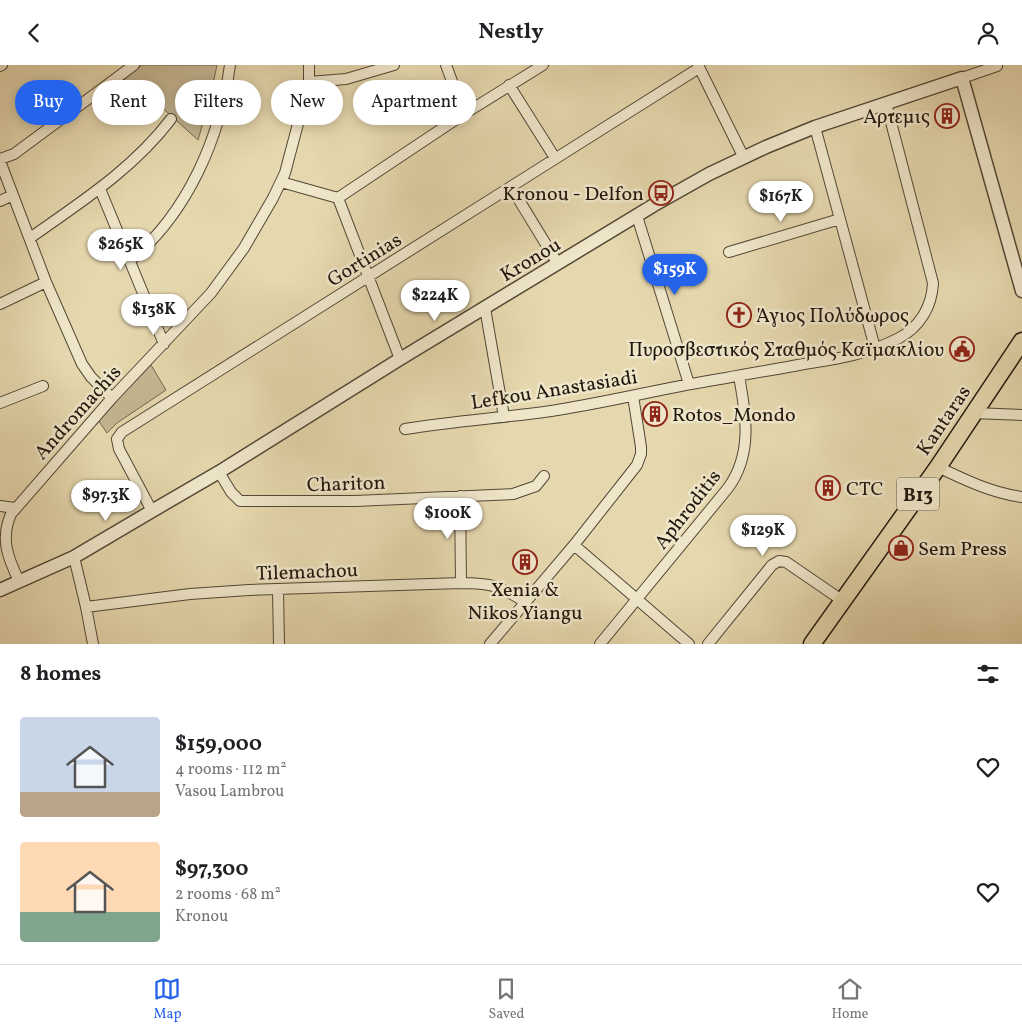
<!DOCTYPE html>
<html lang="en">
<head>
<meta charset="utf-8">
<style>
	body { margin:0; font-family:Vollkorn,serif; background:#f6f6f6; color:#202124; height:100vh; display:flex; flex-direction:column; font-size:19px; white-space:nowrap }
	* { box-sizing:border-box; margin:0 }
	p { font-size:16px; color:#757577 }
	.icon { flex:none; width:28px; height:28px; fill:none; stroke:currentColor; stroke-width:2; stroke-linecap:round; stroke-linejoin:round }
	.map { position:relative; height:579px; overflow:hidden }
	.drawer { display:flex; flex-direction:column; background:#fff; flex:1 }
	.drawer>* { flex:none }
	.banner { position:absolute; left:15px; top:15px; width:500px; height:45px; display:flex; gap:10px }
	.price { position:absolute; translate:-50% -42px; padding:0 11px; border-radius:18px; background:#fff; color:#222; font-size:16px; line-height:32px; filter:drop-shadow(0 1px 2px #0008) }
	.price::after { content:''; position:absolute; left:50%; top:30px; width:15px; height:11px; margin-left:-8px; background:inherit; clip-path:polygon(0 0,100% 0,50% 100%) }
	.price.active { background:#2563eb; color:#fff }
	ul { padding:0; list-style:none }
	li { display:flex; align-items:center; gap:15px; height:125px; padding:0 20px }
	li span { display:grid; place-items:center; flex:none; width:140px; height:100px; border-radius:5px; color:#555 }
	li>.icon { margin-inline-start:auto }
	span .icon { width:60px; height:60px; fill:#fffc; stroke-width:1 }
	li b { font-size:21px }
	h2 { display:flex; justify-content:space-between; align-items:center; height:60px; padding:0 20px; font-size:21px }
	.pill { padding:0 18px; border-radius:22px; background:#fff; box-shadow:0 2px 12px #0003; font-size:18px; line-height:45px }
	.pill.active { background:#2563eb; color:#fff }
	header { display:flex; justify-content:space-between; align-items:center; height:65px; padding:0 20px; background:#fff; font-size:22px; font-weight:700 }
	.dock { display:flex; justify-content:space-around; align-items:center; height:70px; border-top:1px solid #e0e0e0; background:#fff; font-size:14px; color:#757577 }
	.dock a { display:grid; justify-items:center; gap:2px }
	.dock .active { color:#2563eb }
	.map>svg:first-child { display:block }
	.green { fill:#c5b793; stroke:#736750 }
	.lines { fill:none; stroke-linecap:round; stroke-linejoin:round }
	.minor-casing { stroke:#524736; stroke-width:12 }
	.tertiary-casing { stroke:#524736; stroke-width:15 }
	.primary-casing { stroke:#21170e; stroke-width:19 }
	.minor { stroke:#efe6ca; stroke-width:10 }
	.tertiary { stroke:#efe6ca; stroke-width:12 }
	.primary { stroke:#e6d8ae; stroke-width:16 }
	.labels { text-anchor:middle; stroke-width:5; stroke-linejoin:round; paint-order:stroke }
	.shield { fill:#efe6ca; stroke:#5f5546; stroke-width:1 }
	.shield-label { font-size:19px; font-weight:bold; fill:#21170e }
	.poi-label { font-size:20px; fill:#21170e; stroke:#efe6ca; text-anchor:start }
	.street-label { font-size:20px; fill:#21170e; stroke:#efe6ca }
</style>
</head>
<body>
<header><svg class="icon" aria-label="back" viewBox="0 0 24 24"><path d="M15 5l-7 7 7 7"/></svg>Nestly<svg class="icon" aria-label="person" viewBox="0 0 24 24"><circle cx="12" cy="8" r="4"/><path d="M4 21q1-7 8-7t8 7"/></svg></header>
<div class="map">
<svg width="1022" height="579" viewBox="0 0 1022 579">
	<rect width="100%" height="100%" fill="#e6d8ae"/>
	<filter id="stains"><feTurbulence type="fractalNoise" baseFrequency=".004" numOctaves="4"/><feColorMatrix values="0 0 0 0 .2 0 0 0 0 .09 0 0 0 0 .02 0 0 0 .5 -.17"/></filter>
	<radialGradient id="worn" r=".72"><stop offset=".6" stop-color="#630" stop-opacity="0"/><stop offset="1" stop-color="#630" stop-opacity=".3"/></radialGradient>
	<path class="green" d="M142,0H217L210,33L198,75L157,38L149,47L124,14Z
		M151,300L166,325L117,358L107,368L98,355Z"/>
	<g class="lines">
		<defs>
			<path id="minor" d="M446,0L464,49
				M698,0L744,93
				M0,1L2,0
				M962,13L997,1
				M309,17L346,14L394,0
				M509,20L555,93
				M815,62L875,283
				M0,94L14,89L134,0
				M0,96L46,217L82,299L91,312L112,333
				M281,117L338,133L464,49L543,0
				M511,122L558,199
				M100,124L164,279
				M338,133L400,294
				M0,136L13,130
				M637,151L689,319
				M30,173C81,137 133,104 171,54
				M729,187L840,154
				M131,195C188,147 220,73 230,0
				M0,239L46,217
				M485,243L504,352
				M0,338L43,321
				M973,348L1022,350
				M405,364C453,356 502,353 551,346C610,337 667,322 726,313C752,308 778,304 804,299C837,294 869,289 899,273C920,262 932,241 933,218L886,38
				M938,402C965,415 992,428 1022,432
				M219,407L231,427L240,436H355L513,429L536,421L544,411
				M460,431L461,518
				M0,441L15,443
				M152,446L119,384L117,374L122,367L699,3
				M574,480L689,579
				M74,492L86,542L93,579
				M19,516C8,493 0,474 11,449L112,333L211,228L244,183L273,133L285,108L309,17V0
				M278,524L279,579
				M86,542L190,529L249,525L461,518C491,518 500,521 525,537
				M490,579L574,480L637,400L641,389V382L633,331
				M600,579L728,423C753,389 746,349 739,311
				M708,579L772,500L779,496L786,497L843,536"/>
			<path id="tertiary" d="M0,525L74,492L152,446L219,407L400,294L654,140L709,109L766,82L815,62L962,13L1022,226"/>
			<path id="primary" d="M812,579L938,402L1022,276"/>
		</defs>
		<use href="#minor" class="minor-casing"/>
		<use href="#tertiary" class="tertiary-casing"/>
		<use href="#primary" class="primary-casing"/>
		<use href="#minor" class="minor"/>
		<use href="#tertiary" class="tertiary"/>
		<use href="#primary" class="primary"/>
	</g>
	<defs>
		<symbol id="building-ring" viewBox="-11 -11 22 22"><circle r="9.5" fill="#efe6ca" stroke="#8f2418" stroke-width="1.5"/><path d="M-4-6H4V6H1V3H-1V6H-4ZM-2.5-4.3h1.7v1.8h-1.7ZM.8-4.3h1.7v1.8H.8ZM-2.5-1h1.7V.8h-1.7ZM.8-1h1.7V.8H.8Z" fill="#8f2418"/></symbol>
		<symbol id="bus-ring" viewBox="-11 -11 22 22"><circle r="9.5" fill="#efe6ca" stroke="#8f2418" stroke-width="1.5"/><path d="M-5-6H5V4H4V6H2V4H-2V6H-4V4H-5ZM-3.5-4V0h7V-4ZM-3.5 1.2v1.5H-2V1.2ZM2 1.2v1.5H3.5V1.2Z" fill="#8f2418"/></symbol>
		<symbol id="church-ring" viewBox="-11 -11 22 22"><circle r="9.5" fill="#efe6ca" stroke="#8f2418" stroke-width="1.5"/><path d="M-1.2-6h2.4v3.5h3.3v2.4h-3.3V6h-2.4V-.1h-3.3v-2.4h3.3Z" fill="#8f2418"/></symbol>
		<symbol id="civic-ring" viewBox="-11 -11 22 22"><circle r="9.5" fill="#efe6ca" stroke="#8f2418" stroke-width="1.5"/><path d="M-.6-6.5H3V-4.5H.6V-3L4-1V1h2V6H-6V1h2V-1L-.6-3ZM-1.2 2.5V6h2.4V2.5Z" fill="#8f2418"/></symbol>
		<symbol id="shop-ring" viewBox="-11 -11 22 22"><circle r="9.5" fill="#efe6ca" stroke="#8f2418" stroke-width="1.5"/><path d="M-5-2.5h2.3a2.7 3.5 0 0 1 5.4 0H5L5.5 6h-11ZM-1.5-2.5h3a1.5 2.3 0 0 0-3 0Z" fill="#8f2418"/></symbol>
	</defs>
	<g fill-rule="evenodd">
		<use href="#building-ring" x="933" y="37" width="28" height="28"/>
		<use href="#bus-ring" x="647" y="114" width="28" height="28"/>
		<use href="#church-ring" x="725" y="236" width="28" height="28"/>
		<use href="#civic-ring" x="948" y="270" width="28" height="28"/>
		<use href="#building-ring" x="641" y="335" width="28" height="28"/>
		<use href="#building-ring" x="814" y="409" width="28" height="28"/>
		<use href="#shop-ring" x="887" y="469" width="28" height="28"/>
		<use href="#building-ring" x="511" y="483" width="28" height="28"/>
	</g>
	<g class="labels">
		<rect class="shield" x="897" y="412.5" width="42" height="33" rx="4"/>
		<g class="shield-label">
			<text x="918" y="436">B13</text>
		</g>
		<g class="poi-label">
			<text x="930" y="58" text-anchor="end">Αρτεμις</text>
			<text x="644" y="135" text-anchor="end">Kronou - Delfon</text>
			<text x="756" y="257">Άγιος Πολύδωρος</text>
			<text x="944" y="291" text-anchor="end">Πυροσβεστικός Σταθμός Καϊμακλίου</text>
			<text x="672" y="356">Rotos_Mondo</text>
			<text x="846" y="430">CTC</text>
			<text x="918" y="490">Sem Press</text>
			<text x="525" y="531" text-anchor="middle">Xenia &amp;<tspan x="525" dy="23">Nikos Yiangu</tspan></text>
		</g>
		<g class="street-label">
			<text transform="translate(364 194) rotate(-32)" y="7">Gortinias</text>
			<text transform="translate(530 194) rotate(-31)" y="7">Kronou</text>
			<text transform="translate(554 324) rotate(-9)" y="7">Lefkou Anastasiadi</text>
			<text transform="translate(77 347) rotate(-48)" y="7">Andromachis</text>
			<text transform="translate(943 355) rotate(-56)" y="7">Kantaras</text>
			<text transform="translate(346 418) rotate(-2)" y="7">Chariton</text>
			<text transform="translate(687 444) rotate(-52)" y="7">Aphroditis</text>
			<text transform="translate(307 506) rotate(-2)" y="7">Tilemachou</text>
		</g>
	</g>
	<rect width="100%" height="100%" filter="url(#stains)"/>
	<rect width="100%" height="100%" fill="url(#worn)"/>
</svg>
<b class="price" style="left:781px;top:158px">$167K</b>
<b class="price" style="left:121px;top:206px">$265K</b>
<b class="price active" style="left:675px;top:231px">$159K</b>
<b class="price" style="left:435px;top:257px">$224K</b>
<b class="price" style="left:154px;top:271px">$138K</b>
<b class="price" style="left:106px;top:457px">$97.3K</b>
<b class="price" style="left:448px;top:475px">$100K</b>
<b class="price" style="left:763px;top:492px">$129K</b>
<div class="banner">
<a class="pill active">Buy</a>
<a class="pill">Rent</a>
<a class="pill">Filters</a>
<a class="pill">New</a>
<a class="pill">Apartment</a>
</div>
</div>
<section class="drawer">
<h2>8 homes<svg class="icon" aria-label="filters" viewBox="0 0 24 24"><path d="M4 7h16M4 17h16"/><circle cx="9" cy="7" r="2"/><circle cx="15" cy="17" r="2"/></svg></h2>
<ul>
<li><span style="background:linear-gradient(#c9d6e8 75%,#b9a48a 0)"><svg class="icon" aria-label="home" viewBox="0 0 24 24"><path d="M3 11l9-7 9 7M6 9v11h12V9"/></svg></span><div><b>$159,000</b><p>4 rooms · 112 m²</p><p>Vasou Lambrou</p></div><svg class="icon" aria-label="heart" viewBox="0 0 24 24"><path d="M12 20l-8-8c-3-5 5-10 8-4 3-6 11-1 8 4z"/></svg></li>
<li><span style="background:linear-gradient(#ffd9b3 70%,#7fa58c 0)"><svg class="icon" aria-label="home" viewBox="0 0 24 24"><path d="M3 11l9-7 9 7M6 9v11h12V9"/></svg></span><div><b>$97,300</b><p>2 rooms · 68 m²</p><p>Kronou</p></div><svg class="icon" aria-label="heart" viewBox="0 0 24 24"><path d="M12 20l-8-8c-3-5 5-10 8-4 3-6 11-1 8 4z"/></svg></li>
</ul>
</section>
<nav class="dock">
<a class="active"><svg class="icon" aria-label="map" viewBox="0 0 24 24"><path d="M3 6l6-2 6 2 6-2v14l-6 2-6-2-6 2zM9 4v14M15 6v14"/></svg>Map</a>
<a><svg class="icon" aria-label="saved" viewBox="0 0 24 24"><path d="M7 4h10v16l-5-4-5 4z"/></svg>Saved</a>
<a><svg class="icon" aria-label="home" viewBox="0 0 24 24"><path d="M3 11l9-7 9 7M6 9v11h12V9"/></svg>Home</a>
</nav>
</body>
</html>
